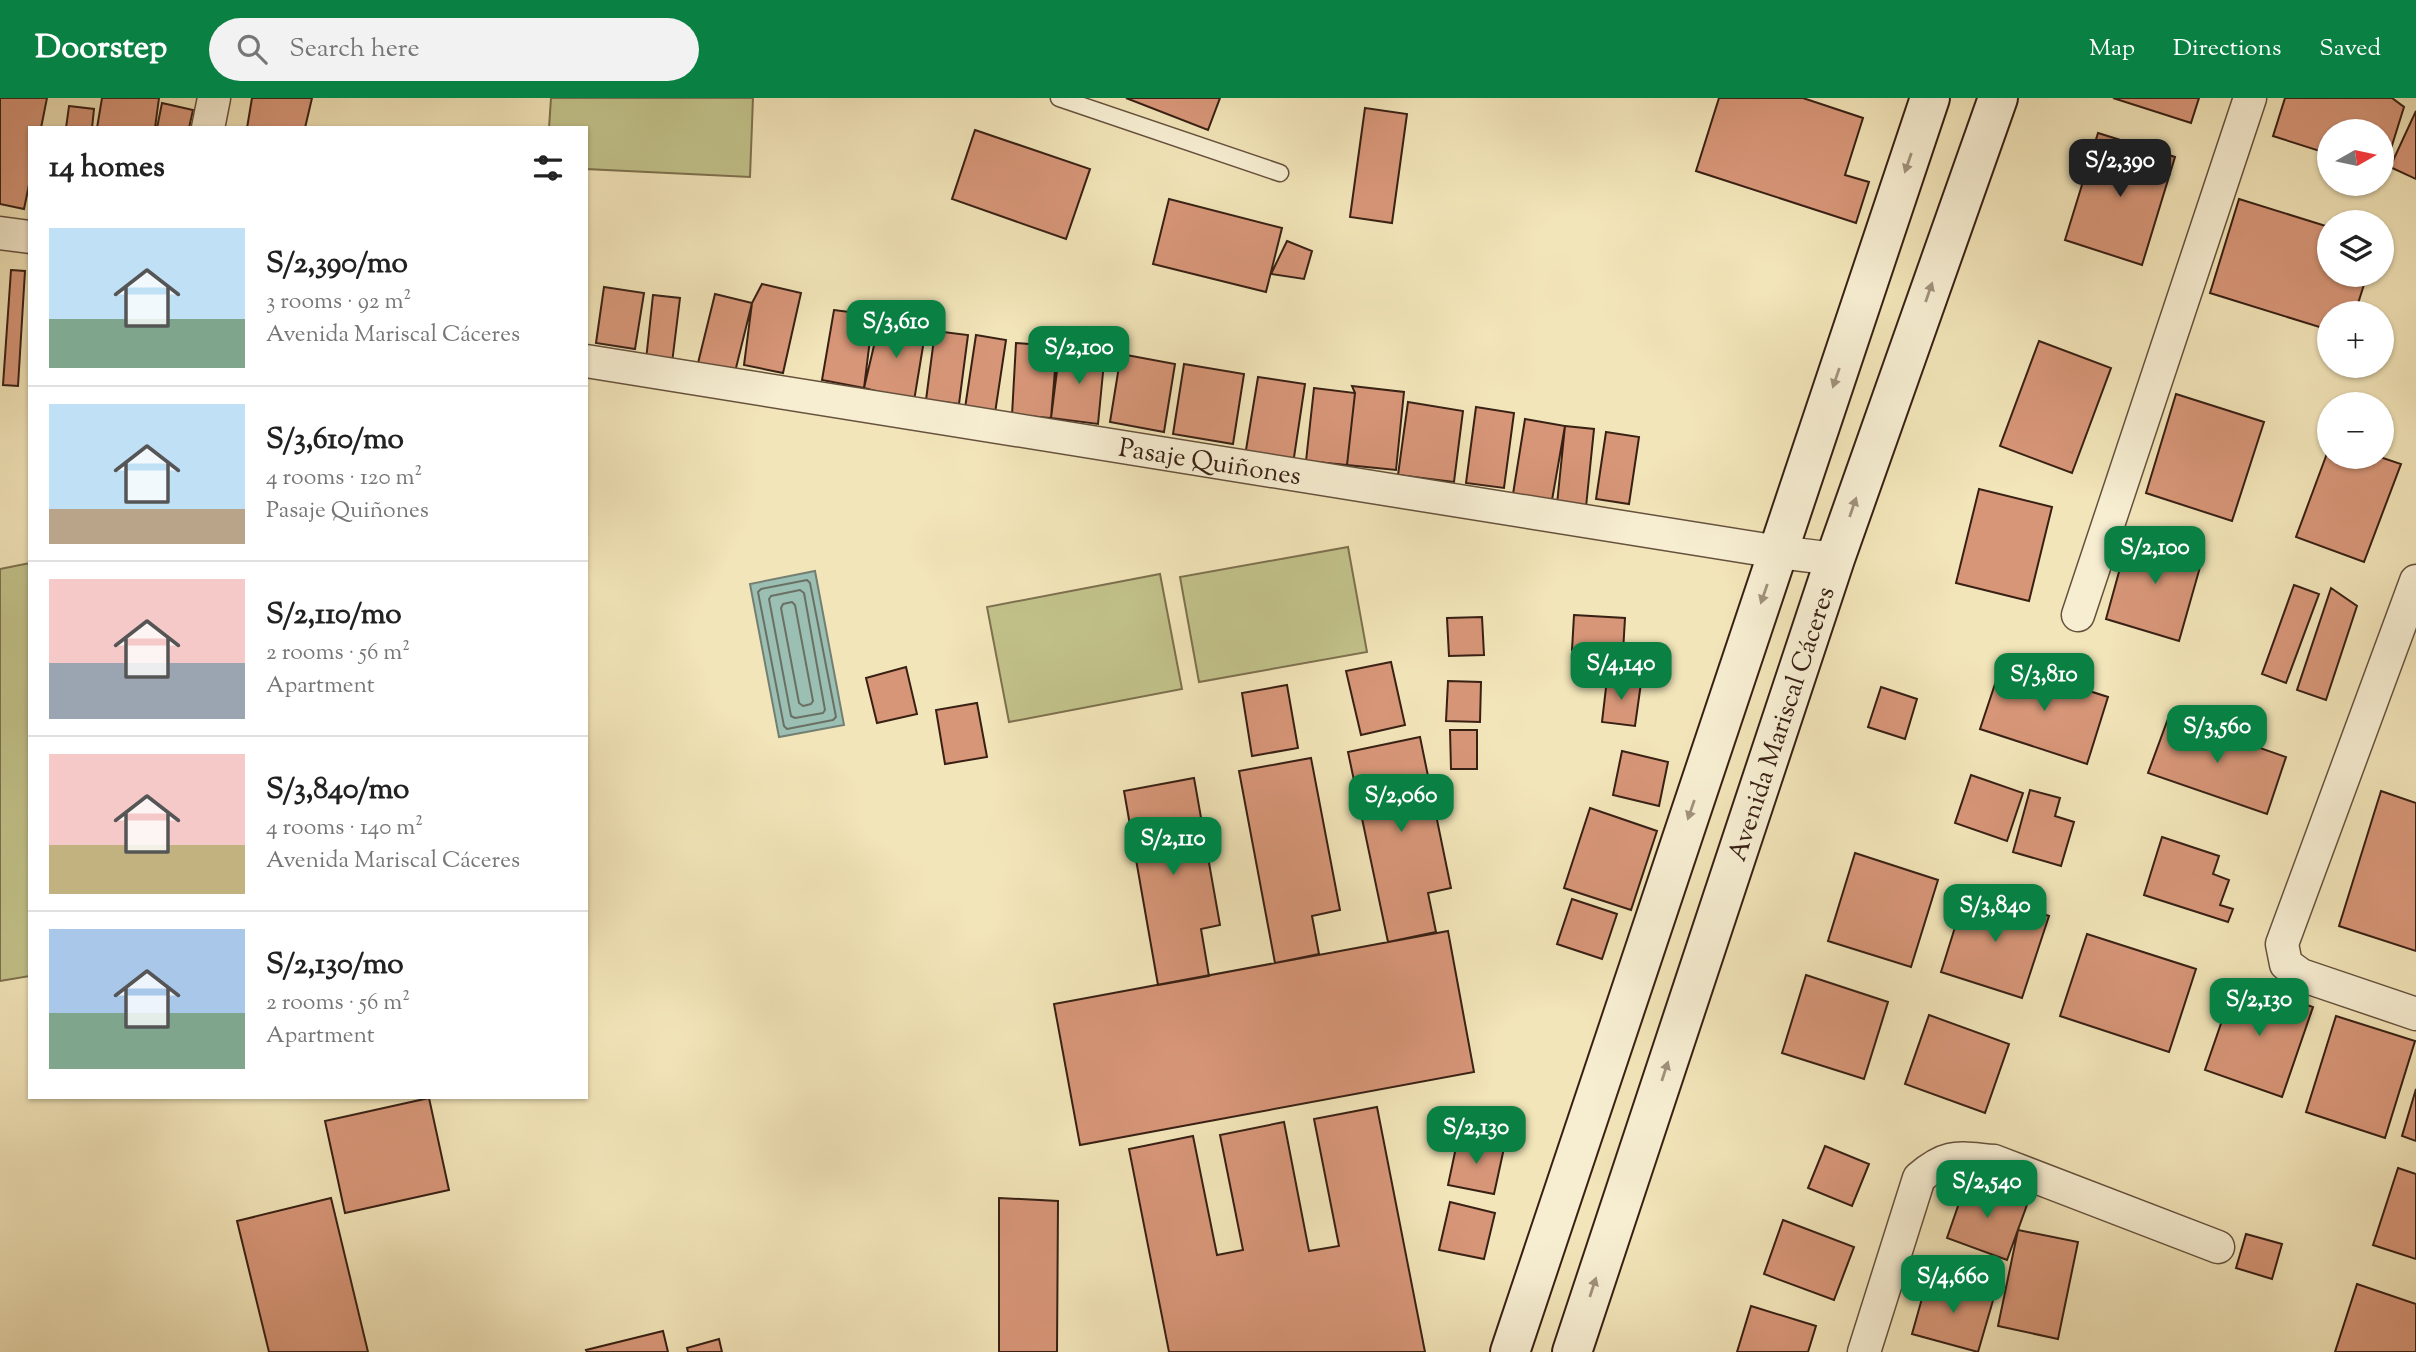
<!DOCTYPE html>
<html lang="en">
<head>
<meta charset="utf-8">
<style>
	body { margin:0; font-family:"Sorts Mill Goudy",serif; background:#f2f2f2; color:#222; height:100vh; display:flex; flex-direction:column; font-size:26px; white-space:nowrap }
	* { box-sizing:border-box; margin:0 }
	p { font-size:23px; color:#767676 }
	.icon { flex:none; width:38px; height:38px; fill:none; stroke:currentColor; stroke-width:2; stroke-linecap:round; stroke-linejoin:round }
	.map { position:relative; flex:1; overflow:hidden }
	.details { position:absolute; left:28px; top:28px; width:560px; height:973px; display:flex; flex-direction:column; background:#fff; border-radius:0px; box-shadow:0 2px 5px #0004 }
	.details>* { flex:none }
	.needle { width:46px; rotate:81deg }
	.buttons { position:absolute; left:2317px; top:21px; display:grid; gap:14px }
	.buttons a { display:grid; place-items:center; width:77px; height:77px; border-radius:50%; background:#fff; box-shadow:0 2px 5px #0004; font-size:35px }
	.price { position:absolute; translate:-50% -60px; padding:0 16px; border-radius:14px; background:#0b8043; color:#fff; font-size:23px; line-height:46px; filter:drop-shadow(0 2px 4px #0008) }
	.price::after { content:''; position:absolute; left:50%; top:42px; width:21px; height:16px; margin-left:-10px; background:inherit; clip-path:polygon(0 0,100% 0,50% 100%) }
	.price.current { background:#222; color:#fff }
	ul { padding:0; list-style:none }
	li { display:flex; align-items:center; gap:21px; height:175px; padding:0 21px }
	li+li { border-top:2px solid #e0e0e0 }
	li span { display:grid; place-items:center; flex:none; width:196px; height:140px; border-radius:0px; color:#555 }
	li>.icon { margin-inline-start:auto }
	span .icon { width:84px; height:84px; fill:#fffc; stroke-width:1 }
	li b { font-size:30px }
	h2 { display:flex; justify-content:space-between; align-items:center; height:84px; padding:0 21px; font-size:30px }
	header { display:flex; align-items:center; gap:42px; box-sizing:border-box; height:98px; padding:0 35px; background:#0b8043; color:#fff }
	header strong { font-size:33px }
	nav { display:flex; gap:38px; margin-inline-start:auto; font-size:24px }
	.search { width:490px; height:63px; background:#f2f2f2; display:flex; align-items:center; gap:18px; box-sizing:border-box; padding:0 24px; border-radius:38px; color:#767676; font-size:26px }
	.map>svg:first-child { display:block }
	.green { fill:#c2c28a; stroke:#7d714f; stroke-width:2 }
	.water { fill:#9bbfb3; stroke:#737f73; stroke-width:2 }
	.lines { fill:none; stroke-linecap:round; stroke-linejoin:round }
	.shore { stroke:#6a7064; stroke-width:2 }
	.building { fill:#d79678; stroke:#382014; stroke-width:2 }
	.lane-casing { stroke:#66513d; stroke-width:19 }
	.street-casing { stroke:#66513d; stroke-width:35 }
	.secondary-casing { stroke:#382014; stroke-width:42 }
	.lane { stroke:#f7eed2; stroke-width:16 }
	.street { stroke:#f7eed2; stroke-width:32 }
	.secondary { stroke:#f7eed2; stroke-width:38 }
	.oneway { fill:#a1917c }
	.labels { text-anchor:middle; stroke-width:5; stroke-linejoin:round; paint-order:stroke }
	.street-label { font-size:26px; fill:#382014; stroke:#f7eed2 }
</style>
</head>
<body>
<header>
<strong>Doorstep</strong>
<div class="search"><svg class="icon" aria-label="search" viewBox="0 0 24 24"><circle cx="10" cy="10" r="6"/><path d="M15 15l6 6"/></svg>Search here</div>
<nav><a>Map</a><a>Directions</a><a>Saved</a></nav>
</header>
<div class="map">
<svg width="2416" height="1254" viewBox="0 0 2416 1254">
	<rect width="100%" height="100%" fill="#f2e5b9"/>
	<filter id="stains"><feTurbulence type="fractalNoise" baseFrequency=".00286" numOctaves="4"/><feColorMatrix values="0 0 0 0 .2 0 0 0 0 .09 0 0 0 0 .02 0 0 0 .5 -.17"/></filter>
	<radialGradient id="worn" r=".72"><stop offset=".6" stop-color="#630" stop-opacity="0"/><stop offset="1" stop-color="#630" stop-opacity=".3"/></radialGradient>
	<path class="green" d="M551,0H753L750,79L586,71V30H549Z
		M1348,449L1367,554L1199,584L1180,479Z
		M30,465V878L0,883V471Z
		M1160,476L1182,591L1009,624L987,509Z"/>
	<path class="water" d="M815,473L844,627L779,639L750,486Z"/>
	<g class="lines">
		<path class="shore" d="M807,482L810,485L836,619L833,622L787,631L784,628L758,494L761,491Z
			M800,492L804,495L825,612L823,615L795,620L791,618L769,501L771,498Z
			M792,504L795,507L813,603L811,606L803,608L799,605L781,510L783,506Z"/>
	</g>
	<path class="building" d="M0,0H47L41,30H30V82L24,111L0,106Z
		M102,0H159L155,30H97Z
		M252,0H312L305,30H247Z
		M1126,0H1220L1208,32Z
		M1719,0H1803L1863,20L1845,77L1869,84L1856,125L1696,73Z
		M2113,0H2199L2191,25Z
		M2285,0H2392L2404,9L2384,73H2382V33H2329V56L2273,38Z
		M162,5L193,12L189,30H157Z
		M69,8L94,11L92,30H66Z
		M1365,10L1407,16L1392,125L1350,119Z
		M2416,13V81L2390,69Z
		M975,32L1090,71L1066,141L952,101Z
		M2098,35L2175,59L2142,167L2065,142Z
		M1169,101L1282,130L1266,194L1153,166Z
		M2239,101L2329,129V177H2367L2355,215H2329V232L2210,195Z
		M1287,143L1312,153L1304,181L1271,176Z
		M11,172L25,173L18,288L3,287Z
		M762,186L801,195L783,275L744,267L752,205Z
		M604,189L644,195L635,251L596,245Z
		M715,196L752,205L735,274L698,265Z
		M653,197L680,200L672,265L646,262Z
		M834,212L873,217L864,290L822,282Z
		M880,222L926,230L914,303L864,290Z
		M935,233L968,237L959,306L926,302Z
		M976,237L1006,242L995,315L965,310Z
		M2039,243L2111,270L2072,375L2000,348Z
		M1016,245L1057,248L1051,320L1012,317Z
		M1060,249L1105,254L1098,326L1051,320Z
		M1121,256L1175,266L1164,334L1110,324Z
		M1184,266L1244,276L1233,346L1173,336Z
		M1258,279L1305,286L1293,366L1245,358Z
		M1352,288L1404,294L1396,372L1347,367L1355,295Z
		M1314,290L1355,295L1347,367L1306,363Z
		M2176,296L2264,324L2232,423L2146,395Z
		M1408,304L1463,313L1454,384L1398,377Z
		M1476,309L1514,315L1504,390L1466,385Z
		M1525,321L1565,328L1552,402L1513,396Z
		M1565,328L1594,331L1586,409L1557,406Z
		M1606,334L1639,339L1629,406L1596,401Z
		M2329,350V359H2380L2401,366L2364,464L2296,439Z
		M1979,391L2052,409L2029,503L1956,485Z
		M2130,434L2204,455L2179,543L2106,521Z
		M2294,487L2319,496L2286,585L2262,576Z
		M2331,490L2357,508L2326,602L2297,592Z
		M1574,517L1625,520L1623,554L1572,552Z
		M1482,519L1484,557L1449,558L1447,520Z
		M1391,564L1405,627L1361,637L1346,573Z
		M2002,565L2108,599L2087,666L1980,631Z
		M906,569L917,616L877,625L866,580Z
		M1607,581L1641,585L1635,628L1602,624Z
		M1448,583L1481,584L1480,624L1446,623Z
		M1287,587L1298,650L1252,658L1242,595Z
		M1881,589L1917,601L1905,641L1868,629Z
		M977,605L987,659L945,666L936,612Z
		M2169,618L2286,659L2267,716L2148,675Z
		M1450,632H1477V671H1451Z
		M1420,639L1451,790L1428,795L1436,834L1388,844L1348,654Z
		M1622,653L1668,664L1659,708L1613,697Z
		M1311,660L1340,812L1312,818L1319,856L1275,865L1239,673Z
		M1971,677L2023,695L2007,743L1955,725Z
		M1194,680L1220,827L1201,831L1209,878L1158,887L1124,693Z
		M2030,692L2060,700L2055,718L2074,724L2061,768L2013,754Z
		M2381,693L2416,705V853L2339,828Z
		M1590,710L1657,733L1631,812L1564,790Z
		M2162,739L2219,758L2213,776L2229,782L2220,807L2233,811L2228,824L2144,797Z
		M1855,755L1938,782L1911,869L1828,843Z
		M1967,791L2049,818L2022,900L1941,874Z
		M1572,801L1617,816L1602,861L1557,846Z
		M1448,833L1474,974L1080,1047L1054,906Z
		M2087,836L2196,871L2169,954L2060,918Z
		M1806,877L1888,904L1864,981L1782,955Z
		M2236,882L2313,909L2282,999L2205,972Z
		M1929,917L2009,946L1985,1015L1905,986Z
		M2336,918L2415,943L2385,1040L2306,1014Z
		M2416,991V1043L2402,1038Z
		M429,1000L449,1092L345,1115L325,1023Z
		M1377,1009L1425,1254H1169L1129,1051L1193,1038L1217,1157L1243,1152L1220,1037L1284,1024L1309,1153L1339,1148L1314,1021Z
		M1458,1040L1504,1050L1494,1096L1448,1087Z
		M1825,1048L1869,1066L1852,1108L1808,1090Z
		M2398,1070L2416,1076V1161L2373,1147Z
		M1967,1082L2028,1104L2007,1162L1947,1140Z
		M331,1100L368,1254H269L237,1123Z
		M999,1100L1058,1103L1057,1254H999Z
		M1450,1104L1495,1115L1484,1161L1439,1152Z
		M1783,1122L1854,1149L1834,1202L1764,1176Z
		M2018,1132L2078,1144L2058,1241L1998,1228Z
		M2246,1136L2282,1146L2272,1181L2236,1170Z
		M1928,1179L1994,1199L1978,1254L1912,1236Z
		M2357,1186L2416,1206V1254H2335Z
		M1751,1208L1816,1228L1808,1254H1737Z
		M663,1233L668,1254H587L586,1252Z
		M719,1241L722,1254H688L687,1250Z"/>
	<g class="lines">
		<defs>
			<path id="lane" d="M1059,0L1280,75"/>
			<g id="street">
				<path d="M208,30L214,0"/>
				<path d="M0,135L30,139"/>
				<path id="s1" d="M586,263L1778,454L1835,461"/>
				<path d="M2416,483L2282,846L2286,866L2301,877L2416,916"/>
				<path d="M2078,517L2250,0"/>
				<path d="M1864,1254L1919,1080C1948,1055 1958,1060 1994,1063L2218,1149"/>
			</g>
			<g id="secondary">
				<path d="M1510,1254L1930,0"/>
				<path id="s2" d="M1572,1254L1835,461L1998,0"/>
			</g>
		</defs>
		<use href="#lane" class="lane-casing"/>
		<use href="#street" class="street-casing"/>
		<use href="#secondary" class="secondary-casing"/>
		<use href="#lane" class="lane"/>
		<use href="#street" class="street"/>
		<use href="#secondary" class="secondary"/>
	</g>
	<defs><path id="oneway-solid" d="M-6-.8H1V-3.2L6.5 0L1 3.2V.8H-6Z" transform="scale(1.75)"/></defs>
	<g class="oneway">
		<use href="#oneway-solid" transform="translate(1908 65) rotate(109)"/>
		<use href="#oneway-solid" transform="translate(1929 194) rotate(-71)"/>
		<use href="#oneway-solid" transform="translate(1836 280) rotate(109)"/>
		<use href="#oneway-solid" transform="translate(1853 409) rotate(-71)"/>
		<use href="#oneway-solid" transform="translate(1764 496) rotate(109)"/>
		<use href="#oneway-solid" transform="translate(1691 712) rotate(109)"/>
		<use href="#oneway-solid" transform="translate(1665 973) rotate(-72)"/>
		<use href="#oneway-solid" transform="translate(1593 1189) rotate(-72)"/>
	</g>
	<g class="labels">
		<g class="street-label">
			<text dy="9" stroke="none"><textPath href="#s1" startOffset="632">Pasaje Quiñones</textPath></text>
			<text dy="9" stroke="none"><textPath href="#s2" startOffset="662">Avenida Mariscal Cáceres</textPath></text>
		</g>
	</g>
	<rect width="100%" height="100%" filter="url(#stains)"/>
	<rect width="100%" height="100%" fill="url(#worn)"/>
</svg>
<div class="buttons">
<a><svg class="needle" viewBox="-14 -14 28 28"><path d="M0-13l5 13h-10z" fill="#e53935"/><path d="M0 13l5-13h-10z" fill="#767676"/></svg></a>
<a><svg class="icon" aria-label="layers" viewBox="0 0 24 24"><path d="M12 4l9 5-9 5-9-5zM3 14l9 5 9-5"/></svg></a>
<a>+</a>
<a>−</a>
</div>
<b class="price current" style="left:2120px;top:101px">S/2,390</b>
<b class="price" style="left:896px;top:262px">S/3,610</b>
<b class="price" style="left:1079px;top:288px">S/2,100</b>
<b class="price" style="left:2155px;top:488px">S/2,100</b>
<b class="price" style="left:1621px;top:604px">S/4,140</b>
<b class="price" style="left:2044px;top:615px">S/3,810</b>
<b class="price" style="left:2217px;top:667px">S/3,560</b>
<b class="price" style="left:1401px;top:736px">S/2,060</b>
<b class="price" style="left:1173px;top:779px">S/2,110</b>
<b class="price" style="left:1995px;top:846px">S/3,840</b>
<b class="price" style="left:2259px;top:940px">S/2,130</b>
<b class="price" style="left:1476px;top:1068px">S/2,130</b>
<b class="price" style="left:1987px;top:1122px">S/2,540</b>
<b class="price" style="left:1953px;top:1217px">S/4,660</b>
<section class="details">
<h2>14 homes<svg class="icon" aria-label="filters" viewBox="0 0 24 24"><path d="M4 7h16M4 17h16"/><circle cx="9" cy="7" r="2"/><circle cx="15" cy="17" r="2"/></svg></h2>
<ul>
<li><span style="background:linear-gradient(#bfe0f5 65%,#7fa58c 0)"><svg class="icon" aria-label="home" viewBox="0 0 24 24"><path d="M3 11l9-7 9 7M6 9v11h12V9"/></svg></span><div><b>S/2,390/mo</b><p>3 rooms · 92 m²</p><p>Avenida Mariscal Cáceres</p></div></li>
<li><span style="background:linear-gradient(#bfe0f5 75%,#b9a48a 0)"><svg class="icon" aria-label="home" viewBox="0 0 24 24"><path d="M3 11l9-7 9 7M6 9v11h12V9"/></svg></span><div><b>S/3,610/mo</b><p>4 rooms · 120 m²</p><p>Pasaje Quiñones</p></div></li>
<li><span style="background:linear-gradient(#f6c9c9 60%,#9aa5b1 0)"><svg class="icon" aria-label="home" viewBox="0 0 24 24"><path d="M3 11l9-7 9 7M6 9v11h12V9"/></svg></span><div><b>S/2,110/mo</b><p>2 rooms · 56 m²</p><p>Apartment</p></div></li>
<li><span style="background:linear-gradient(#f6c9c9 65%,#c2b280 0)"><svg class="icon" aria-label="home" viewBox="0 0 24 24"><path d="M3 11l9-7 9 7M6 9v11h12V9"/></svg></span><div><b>S/3,840/mo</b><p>4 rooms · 140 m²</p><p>Avenida Mariscal Cáceres</p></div></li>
<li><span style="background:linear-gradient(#a9c7e8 60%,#7fa58c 0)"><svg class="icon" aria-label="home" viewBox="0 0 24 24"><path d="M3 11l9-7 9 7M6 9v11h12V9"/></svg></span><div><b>S/2,130/mo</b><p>2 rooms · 56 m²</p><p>Apartment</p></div></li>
</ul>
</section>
</div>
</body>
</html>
